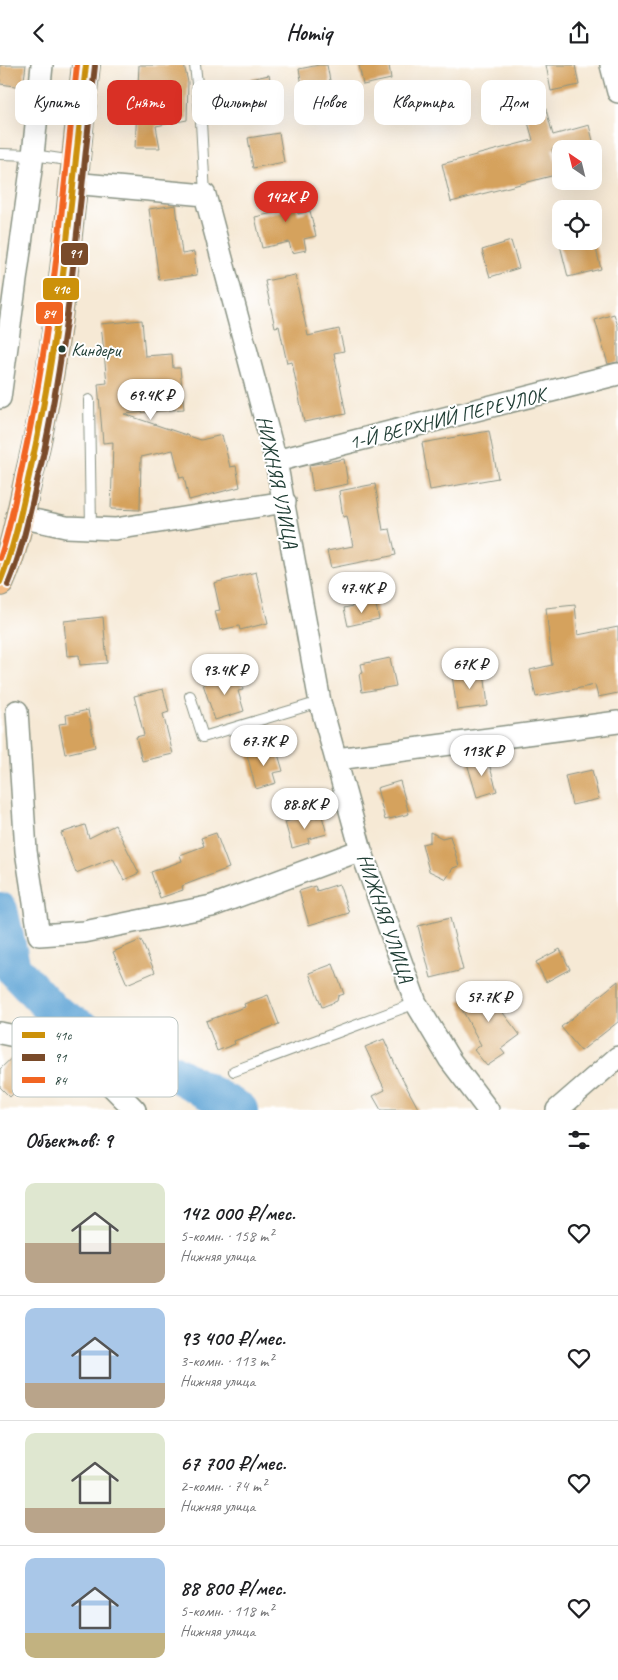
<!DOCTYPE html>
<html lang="ru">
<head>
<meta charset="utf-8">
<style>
	body { margin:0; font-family:Caveat,sans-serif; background:#f6f6f6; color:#202124; height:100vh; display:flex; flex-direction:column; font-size:19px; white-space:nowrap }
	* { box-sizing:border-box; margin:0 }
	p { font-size:16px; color:#757577 }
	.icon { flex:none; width:28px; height:28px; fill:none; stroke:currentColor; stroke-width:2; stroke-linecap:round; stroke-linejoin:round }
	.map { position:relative; height:1045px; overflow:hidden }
	.sheet { display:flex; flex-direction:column; background:#fff; flex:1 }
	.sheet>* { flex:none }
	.banner { position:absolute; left:15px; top:15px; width:589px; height:45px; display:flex; gap:10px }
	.needle { width:32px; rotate:325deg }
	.controls { position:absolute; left:552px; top:75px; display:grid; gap:10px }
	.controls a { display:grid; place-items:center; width:50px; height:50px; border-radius:10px; background:#fff; box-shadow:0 5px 20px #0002; font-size:25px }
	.price { position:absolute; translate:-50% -42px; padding:0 11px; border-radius:18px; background:#fff; color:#222; font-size:16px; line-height:32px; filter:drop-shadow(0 1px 2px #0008) }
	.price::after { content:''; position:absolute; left:50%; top:30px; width:15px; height:11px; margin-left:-8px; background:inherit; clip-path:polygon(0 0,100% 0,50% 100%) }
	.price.current { background:#d93025; color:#fff }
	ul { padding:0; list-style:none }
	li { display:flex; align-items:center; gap:15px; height:125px; padding:0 25px }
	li+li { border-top:1px solid #e0e0e0 }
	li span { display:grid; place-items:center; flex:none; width:140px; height:100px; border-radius:10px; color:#555 }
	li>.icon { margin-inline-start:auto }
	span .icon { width:60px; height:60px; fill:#fffc; stroke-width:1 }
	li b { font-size:21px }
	h2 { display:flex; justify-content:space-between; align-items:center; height:60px; padding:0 25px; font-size:21px }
	.chip { padding:0 18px; border-radius:10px; background:#fff; box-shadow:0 5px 20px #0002; font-size:18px; line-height:45px }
	.chip.current { background:#d93025; color:#fff }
	header { display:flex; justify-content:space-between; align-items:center; height:65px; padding:0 25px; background:#fff; font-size:22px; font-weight:800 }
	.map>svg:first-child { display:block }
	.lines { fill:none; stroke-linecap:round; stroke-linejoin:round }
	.river { stroke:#5fa4d5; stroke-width:36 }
	.building { fill:#d5a25d }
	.service-casing { stroke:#8a9384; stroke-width:12 }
	.minor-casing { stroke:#8a9384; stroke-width:24 }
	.primary-casing { stroke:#8a9384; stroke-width:30 }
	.service { stroke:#fff; stroke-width:10 }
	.minor { stroke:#fff; stroke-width:21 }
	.primary { stroke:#f6be87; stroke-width:28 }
	.bus-1-casing { stroke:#fff; stroke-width:10 }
	.bus-2-casing { stroke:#fff; stroke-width:10 }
	.bus-3-casing { stroke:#fff; stroke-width:10 }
	.bus-1 { stroke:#cc910a; stroke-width:6 }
	.bus-2 { stroke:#7a4b2a; stroke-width:6 }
	.bus-3 { stroke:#f26522; stroke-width:6 }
	.bus-dot { fill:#1f3d34; stroke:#fff; stroke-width:2 }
	.labels { text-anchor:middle; stroke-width:4; stroke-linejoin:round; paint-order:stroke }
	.bus-label { font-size:19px; fill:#1f3d34; stroke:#fff; text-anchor:start }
	.street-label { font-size:20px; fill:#1f3d34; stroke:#fff }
	.key { fill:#fff; stroke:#bcc5c2; stroke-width:1 }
	.key-label { font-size:14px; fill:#1f3d34 }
	.line-badge { stroke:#fff; stroke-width:2 }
	.badge-label { font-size:14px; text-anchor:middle; font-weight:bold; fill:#fff }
</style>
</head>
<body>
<header><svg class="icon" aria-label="back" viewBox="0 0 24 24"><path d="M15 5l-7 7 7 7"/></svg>Homiq<svg class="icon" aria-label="share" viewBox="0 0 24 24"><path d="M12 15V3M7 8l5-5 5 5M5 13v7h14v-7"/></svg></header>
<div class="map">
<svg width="618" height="1045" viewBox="0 0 618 1045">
	<rect width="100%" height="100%" fill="#fff"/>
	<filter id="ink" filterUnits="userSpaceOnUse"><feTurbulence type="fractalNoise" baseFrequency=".02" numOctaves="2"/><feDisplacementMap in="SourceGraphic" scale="10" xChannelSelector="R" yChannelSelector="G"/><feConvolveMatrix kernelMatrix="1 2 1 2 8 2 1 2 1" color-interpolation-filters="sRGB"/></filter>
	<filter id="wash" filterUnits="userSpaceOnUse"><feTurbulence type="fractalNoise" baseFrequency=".0096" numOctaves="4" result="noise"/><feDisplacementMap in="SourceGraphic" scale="20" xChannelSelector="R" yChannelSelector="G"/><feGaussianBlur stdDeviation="1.12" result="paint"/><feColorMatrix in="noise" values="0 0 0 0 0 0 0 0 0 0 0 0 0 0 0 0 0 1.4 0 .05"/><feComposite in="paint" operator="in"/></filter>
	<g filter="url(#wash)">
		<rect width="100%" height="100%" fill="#f6e9d5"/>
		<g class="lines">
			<path class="river" d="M0,845L13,903L53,946L121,986L163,1002L240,1045"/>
		</g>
		<g id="blocks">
			<path class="building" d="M0,0H26L23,22L0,19Z
				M139,0H184L188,17L187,55L156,61L160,83H135Z
				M319,0H327L332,26L304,31L299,4Z
				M359,0H389L391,14L363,20Z
				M546,0H575L579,20L551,26Z
				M269,10L275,38L246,43L241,16Z
				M540,23L553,70L589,60L595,84H552L559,109L451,137L442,99L533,75L520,29Z
				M279,68L284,97L253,103L248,73Z
				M292,118L298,149L310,146L316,171L304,174L306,185L292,188L289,177L262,183L255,152L282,146L277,121Z
				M176,140L182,189L194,187L197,210L159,215L149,144Z
				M511,176L519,203L490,212L482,185Z
				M559,176H594L601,204L568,212Z
				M295,210L308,271L339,264L344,286L334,288L346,349L304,357L292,297L287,298L279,261L275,262L265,216Z
				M614,249L618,261V297L608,299L595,255Z
				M142,255L145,291L172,289L173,303H180L184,344L124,349L201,375L222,370L230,402L236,401L240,422L189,435L184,412L180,413L173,385L141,392L140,445L111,444L113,377L103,378L98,319L107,318L101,259Z
				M489,366L498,413L430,425L422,378Z
				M344,394L348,419L313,426L309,400Z
				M375,419L383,465L390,464L396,490L331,503L327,486L353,481L347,451L343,452L339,426Z
				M256,507L268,558L240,565L239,561L220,565L215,546L220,545L214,518Z
				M375,536L379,554L348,561L344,543Z
				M575,540L578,570L618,562V628L598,632L595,620L536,632L530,605L552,600L546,543Z
				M103,552L107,598L80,600L79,590L67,591L64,556Z
				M390,593L396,621L362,627L359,609L363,608L361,599Z
				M484,606L488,641L457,645L452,610Z
				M239,609L243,625L238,626L244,646L215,655L203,619Z
				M163,624L169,647L163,649L173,689L142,696L136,672L144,670L134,631Z
				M88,645L95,682L65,689L59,659L67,658L66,650Z
				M266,681L269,691L278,689L283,706L273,708L276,718L256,724L246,686Z
				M487,692L497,726L477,732L467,698Z
				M592,705L599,734L572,740L565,711Z
				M400,716L409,749L385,755L377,723Z
				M322,751L327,769L308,774L309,778L292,783L285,757L302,752L303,756Z
				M85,760L89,773L115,760L139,808L124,815L113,793L76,808L61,768Z
				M430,767L442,773L450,771L459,801L453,803L446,814L429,806L422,779L430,777Z
				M216,768L229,803L182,821L183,825L160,833L151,807L182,796L180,790L204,781L201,773Z
				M339,819L349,848L309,860L299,826L315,821L317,826Z
				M450,853L463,905L431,913L418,861Z
				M141,875L155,907L127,919L113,887Z
				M560,884L570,904L546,917L536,897Z
				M333,899L344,929L338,931L337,936L322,942L309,908Z
				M618,916V957L581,986L561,962Z
				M496,917L503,931L494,936L520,970L501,984L505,989L487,1001L474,985L481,980L458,937Z
				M268,930L279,959L234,976L235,979L217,986L206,956L245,942L244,939Z
				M384,974L398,1006L419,1045H381L373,1031L385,1025L365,982Z
				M20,985L40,1002L10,1032L0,1022V1004Z"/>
		</g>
	</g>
	<g filter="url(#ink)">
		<use href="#blocks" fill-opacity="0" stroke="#8a9384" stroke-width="1"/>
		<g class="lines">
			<defs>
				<path id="service" d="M195,0L201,57L205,130
					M0,89L33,90L74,96
					M89,335L91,463
					M190,631L203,672L320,637
					M234,1006L416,938"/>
				<path id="minor" d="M611,0L618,27
					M72,118L205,130L276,396L320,637L361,785L416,938L450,995L488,1045
					M0,333L33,90L42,0
					M276,396L618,309
					M20,452L66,462L115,464L285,437
					M17,646L26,786L39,870L84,867L212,841L361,785
					M337,694L618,657
					M0,968L74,983L135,1045
					M557,1045L618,992"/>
				<path id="primary" d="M0,517C15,484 21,446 29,411C62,276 70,138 86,0"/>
			</defs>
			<use href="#service" class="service-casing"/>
			<use href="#minor" class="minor-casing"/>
			<use href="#primary" class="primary-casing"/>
			<use href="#service" class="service"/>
			<use href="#minor" class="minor"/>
			<use href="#primary" class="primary"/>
			<defs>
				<path id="bus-1" d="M0,517C16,478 23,437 32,397C61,266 71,133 86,0"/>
				<path id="bus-2" d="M8,520C24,482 31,440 41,400C70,268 80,134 95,1"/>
				<path id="bus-3" d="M0,493C11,462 16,429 23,397C52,266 63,133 77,0"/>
			</defs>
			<use href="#bus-1" class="bus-1-casing"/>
			<use href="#bus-2" class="bus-2-casing"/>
			<use href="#bus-3" class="bus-3-casing"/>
			<use href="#bus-1" class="bus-1"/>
			<use href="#bus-2" class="bus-2"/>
			<use href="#bus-3" class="bus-3"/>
		</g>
	</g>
	<circle class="bus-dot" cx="62" cy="284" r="4.5"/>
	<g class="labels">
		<g class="bus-label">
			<text x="71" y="291">Киндери</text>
		</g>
		<g class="street-label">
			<text transform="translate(447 353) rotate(-14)" y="7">1-Й ВЕРХНИЙ ПЕРЕУЛОК</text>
			<text transform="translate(278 417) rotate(78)" y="7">НИЖНЯЯ УЛИЦА</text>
			<text transform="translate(386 853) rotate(71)" y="7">НИЖНЯЯ УЛИЦА</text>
		</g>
	</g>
	<rect x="12" y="952" width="166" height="80" rx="8" class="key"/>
	<rect x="22" y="967" width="23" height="6" fill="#cc910a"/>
	<rect x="22" y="989" width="23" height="7" fill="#7a4b2a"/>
	<rect x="22" y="1012" width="23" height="6" fill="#f26522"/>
	<g class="key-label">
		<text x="54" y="975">41с</text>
		<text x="54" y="997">91</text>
		<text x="54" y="1020">84</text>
	</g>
	<g class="line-badge">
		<rect x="60" y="177" width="29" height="24" rx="5" fill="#7a4b2a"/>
		<rect x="42" y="212" width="38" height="24" rx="5" fill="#cc910a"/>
		<rect x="35" y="236" width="29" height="24" rx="5" fill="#f26522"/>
	</g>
	<g class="badge-label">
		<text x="75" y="193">91</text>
		<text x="61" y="229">41с</text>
		<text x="49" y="253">84</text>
	</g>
</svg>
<div class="controls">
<a><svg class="needle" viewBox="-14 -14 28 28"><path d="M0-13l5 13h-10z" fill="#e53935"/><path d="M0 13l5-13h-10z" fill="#757577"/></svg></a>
<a><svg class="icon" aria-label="locate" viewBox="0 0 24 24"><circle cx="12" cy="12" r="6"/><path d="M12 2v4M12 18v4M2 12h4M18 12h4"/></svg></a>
</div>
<b class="price current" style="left:286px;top:158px">142K ₽</b>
<b class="price" style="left:151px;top:356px">69.4K ₽</b>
<b class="price" style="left:362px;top:549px">47.4K ₽</b>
<b class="price" style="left:470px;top:625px">67K ₽</b>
<b class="price" style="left:225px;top:631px">93.4K ₽</b>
<b class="price" style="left:264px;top:702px">67.7K ₽</b>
<b class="price" style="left:482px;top:712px">113K ₽</b>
<b class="price" style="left:305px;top:765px">88.8K ₽</b>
<b class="price" style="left:489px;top:958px">57.7K ₽</b>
<div class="banner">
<a class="chip">Купить</a>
<a class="chip current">Снять</a>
<a class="chip">Фильтры</a>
<a class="chip">Новое</a>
<a class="chip">Квартира</a>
<a class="chip">Дом</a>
</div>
</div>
<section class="sheet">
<h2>Объектов: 9<svg class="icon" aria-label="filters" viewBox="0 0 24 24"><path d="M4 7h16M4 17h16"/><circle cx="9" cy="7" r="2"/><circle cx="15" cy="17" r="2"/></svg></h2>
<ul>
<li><span style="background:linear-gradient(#dfe7d0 60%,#b9a48a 0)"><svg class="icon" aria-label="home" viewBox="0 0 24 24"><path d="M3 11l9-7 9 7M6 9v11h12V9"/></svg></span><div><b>142 000 ₽/мес.</b><p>5-комн. · 158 m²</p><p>Нижняя улица</p></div><svg class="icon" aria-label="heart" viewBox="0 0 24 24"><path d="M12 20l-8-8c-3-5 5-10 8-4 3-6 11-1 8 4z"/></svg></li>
<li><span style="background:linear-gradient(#a9c7e8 75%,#b9a48a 0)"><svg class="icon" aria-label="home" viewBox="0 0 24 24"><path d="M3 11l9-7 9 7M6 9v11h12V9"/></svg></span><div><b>93 400 ₽/мес.</b><p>3-комн. · 113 m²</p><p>Нижняя улица</p></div><svg class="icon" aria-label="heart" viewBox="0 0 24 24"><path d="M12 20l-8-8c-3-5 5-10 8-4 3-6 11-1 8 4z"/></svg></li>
<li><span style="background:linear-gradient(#dfe7d0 75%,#b9a48a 0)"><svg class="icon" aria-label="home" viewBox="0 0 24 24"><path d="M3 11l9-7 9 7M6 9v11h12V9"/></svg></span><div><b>67 700 ₽/мес.</b><p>2-комн. · 74 m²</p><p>Нижняя улица</p></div><svg class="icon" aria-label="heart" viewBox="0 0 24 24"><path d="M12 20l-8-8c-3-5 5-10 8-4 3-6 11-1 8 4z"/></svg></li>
<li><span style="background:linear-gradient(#a9c7e8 75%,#c2b280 0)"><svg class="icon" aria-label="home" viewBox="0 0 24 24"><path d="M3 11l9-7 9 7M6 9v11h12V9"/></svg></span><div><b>88 800 ₽/мес.</b><p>5-комн. · 118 m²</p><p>Нижняя улица</p></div><svg class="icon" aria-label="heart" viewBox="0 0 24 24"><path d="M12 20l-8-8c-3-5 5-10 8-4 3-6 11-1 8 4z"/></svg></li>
</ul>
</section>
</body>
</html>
